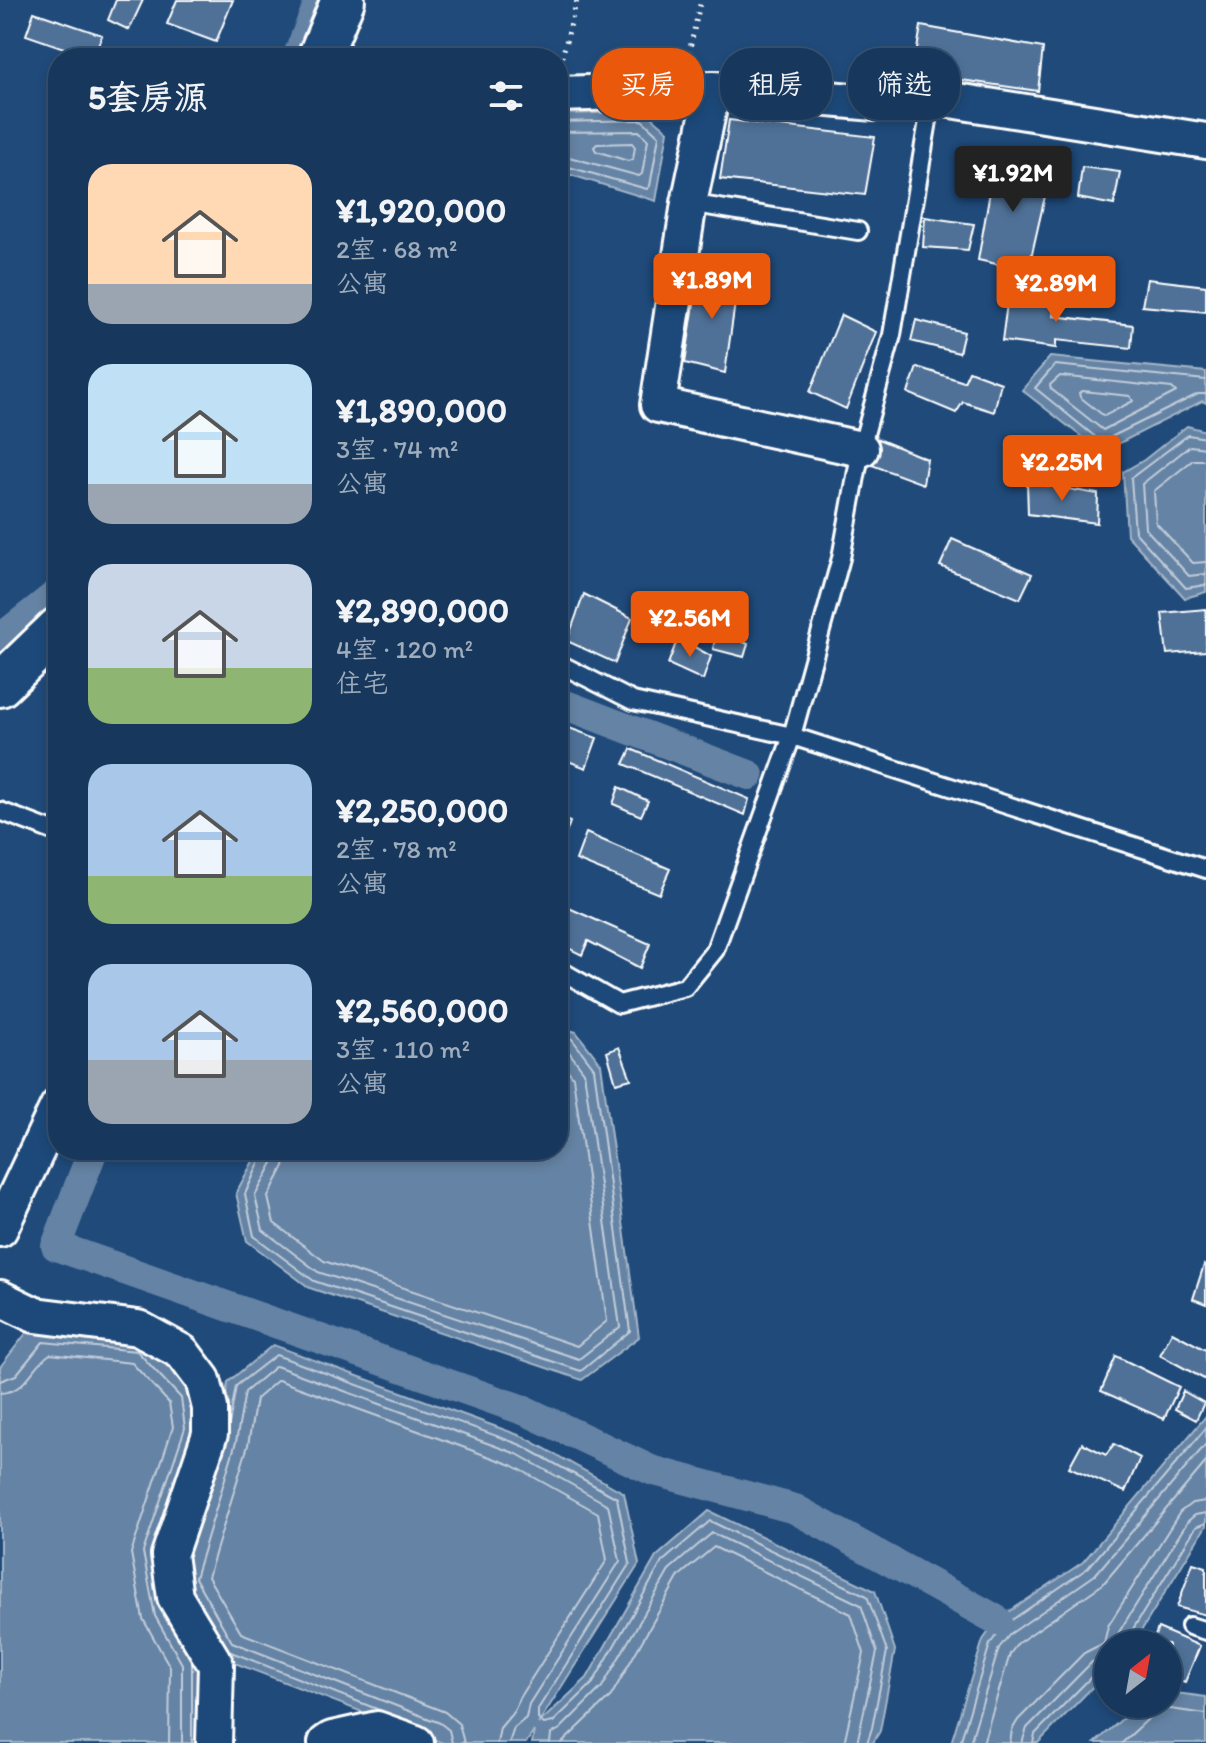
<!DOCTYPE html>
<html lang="zh">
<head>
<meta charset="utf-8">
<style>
	body { margin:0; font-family:Itim,"LXGW WenKai TC",sans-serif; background:#203f62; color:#f1f3f6; height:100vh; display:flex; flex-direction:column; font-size:30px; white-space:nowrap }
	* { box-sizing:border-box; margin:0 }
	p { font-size:26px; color:#9eacbb }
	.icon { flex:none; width:44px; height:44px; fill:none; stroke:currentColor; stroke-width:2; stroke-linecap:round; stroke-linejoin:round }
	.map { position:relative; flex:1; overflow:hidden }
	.sheet { position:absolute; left:48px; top:48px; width:520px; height:1112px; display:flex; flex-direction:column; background:#17385c; border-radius:32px; box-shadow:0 4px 12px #0003,0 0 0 2px #365272 }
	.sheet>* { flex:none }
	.banner { position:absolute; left:592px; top:48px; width:494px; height:72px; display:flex; gap:16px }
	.needle { width:52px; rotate:31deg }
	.buttons { position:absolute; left:1094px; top:1630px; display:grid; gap:16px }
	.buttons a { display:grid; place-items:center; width:88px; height:88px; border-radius:50%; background:#17385c; box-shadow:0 4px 12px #0003,0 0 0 2px #365272; font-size:40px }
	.price { position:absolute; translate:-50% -68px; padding:0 18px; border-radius:8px; background:#ea580c; color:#fff; font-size:26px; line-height:52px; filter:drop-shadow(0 2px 4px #0008) }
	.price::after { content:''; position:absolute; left:50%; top:48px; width:24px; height:18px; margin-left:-12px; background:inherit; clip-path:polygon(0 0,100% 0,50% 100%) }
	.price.current { background:#222; color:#fff }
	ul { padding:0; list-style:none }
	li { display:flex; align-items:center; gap:24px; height:200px; padding:0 40px }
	li span { display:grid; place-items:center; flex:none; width:224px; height:160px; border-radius:24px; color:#555 }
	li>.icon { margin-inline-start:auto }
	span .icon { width:96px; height:96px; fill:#fffc; stroke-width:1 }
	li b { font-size:34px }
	h2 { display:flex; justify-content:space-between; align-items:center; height:96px; padding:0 40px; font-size:34px }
	.chip { padding:0 28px; border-radius:32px; background:#17385c; box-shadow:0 4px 12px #0003,0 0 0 2px #365272; font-size:28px; line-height:72px }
	.chip.current { background:#ea580c; color:#fff }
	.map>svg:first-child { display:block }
	.water { fill:#6583a4; stroke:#a3b5c8; stroke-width:2 }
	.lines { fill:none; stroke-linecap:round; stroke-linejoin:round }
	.shore { stroke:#c1cddb; stroke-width:2 }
	.canal { stroke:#6583a4; stroke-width:30 }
	.building { fill:#507197; stroke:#fff; stroke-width:2 }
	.service-casing { stroke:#fff; stroke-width:22 }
	.minor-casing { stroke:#fff; stroke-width:40 }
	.tertiary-casing { stroke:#fff; stroke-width:48 }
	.path { stroke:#fff; stroke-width:5; stroke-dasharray:2 6; stroke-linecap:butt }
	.service { stroke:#1f4a7a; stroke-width:16 }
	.minor { stroke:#1f4a7a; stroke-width:34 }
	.tertiary { stroke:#1f4a7a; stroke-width:42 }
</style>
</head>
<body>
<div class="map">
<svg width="1206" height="1743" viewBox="0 0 1206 1743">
	<rect width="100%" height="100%" fill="#1f4a7a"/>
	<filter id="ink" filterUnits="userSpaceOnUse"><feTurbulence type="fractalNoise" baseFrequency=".0125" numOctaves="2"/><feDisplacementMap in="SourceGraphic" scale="16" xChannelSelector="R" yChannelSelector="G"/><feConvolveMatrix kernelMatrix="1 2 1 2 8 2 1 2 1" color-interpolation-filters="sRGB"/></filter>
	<g filter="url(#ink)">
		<path class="water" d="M646,112L668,131L656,201L558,171V114Z
			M1050,357L1206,372V403L1202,401L1108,449L1096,448L1022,390Z
			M1187,426L1206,431V592L1185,598L1127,535L1123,472L1144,460Z
			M558,1027L576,1032L601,1064L639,1337L582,1380L310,1288L247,1241L236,1193L259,1150H558Z
			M34,1323L148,1334L198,1390L204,1430L161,1552L200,1659L199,1743H0V1367Z
			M273,1345L524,1437L624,1493L639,1564L538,1724L587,1678L656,1557L709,1511L875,1591L895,1650L880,1731L873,1743H532L534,1731L526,1743H443L219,1657L175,1579L219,1438L228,1382Z
			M1206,1416V1526L1133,1644H1108V1671L1038,1743H951L983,1640L997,1620L1083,1562Z
			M1168,1692L1206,1697V1743H1095L1139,1704H1168Z"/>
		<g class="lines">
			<path class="shore" d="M558,122L642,120L659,136L650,186L647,189L558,164
				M558,132L639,131L648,140L642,174L639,176L558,154
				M597,144L632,143L635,147L633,159L628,161L596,151L594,147Z
				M1060,376L1172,388L1176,392L1103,430L1051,389L1050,385Z
				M1206,380L1055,365L1035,388L1098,439L1105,440L1198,394H1206
				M1083,391L1130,396L1133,401L1104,416L1080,397L1079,393Z
				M1206,438L1188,435L1131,478L1135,532L1186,588L1206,585
				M1206,448L1190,446L1142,484L1145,528L1189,576L1206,574
				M1206,460H1193L1154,491L1156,523L1193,563L1206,562
				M265,1150L245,1194L254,1236L314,1281L581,1371L630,1331L594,1068L572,1039L558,1035
				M275,1150L274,1161L255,1196L263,1230L318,1272L579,1359L620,1327L584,1072L566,1048L558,1045
				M287,1150L284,1166L268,1197L274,1223L324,1261L577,1346L607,1321L573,1077L558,1058
				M0,1381L16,1375L43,1342L137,1351L181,1398L185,1428L143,1552L155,1616L182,1664V1743
				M0,1393C27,1392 31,1367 50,1354L132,1363L169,1403L173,1427L131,1553L143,1619L170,1667L169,1743
				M229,1425L236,1386L276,1355L521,1445L617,1498L630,1563L538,1709V1719L544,1724L553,1722L593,1683L662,1562L710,1521L867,1596L887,1651L872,1728L867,1743
				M1117,1644L1119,1632L1188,1521L1195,1515L1206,1513
				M1127,1644L1128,1637L1196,1527L1206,1523
				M231,1652L382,1711
				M192,1743V1662
				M452,1743L449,1730L440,1723L232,1642L195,1578L236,1442L245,1392L276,1366L517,1454L608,1505L620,1561L529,1704L526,1718L514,1728L509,1743
				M464,1743L459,1724L445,1712L241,1633L208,1577L248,1445L256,1399L278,1380L512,1465L598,1513L607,1560L519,1698L514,1711L500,1728L497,1743
				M550,1743L551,1734L560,1729L602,1687L670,1569L712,1533L861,1605L877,1652L857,1743
				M562,1743L611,1696L679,1576L714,1547L851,1614L864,1653L844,1743
				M960,1743L990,1644L1003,1626L1088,1568L1206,1428
				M970,1743L999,1648L1010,1634L1095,1575L1206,1444
				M983,1743L1010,1654L1018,1643L1103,1584L1206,1462
				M1010,1743L1012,1730L1018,1720L1084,1653L1104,1643L1108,1626L1180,1512L1192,1503L1206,1501
				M1022,1743L1027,1728L1092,1662L1108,1656
				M1033,1743L1035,1734L1099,1669L1108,1666
				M1122,1743L1147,1720L1156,1707L1206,1714"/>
			<path class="canal" d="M297,58L320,0
				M0,639L58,593
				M558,702L749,775
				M93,1150L56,1246L526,1411L651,1470L795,1509L997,1620"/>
		</g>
		<path class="building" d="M116,0H143L129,30L108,20Z
			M177,0H233L216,42L167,24Z
			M34,12L102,35L93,58L26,35Z
			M921,26L1043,48L1038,91L913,73Z
			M729,120L875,137L865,195L720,179Z
			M996,157L1051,170L1028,271L978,260Z
			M1082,167L1120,172L1114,205L1078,198Z
			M925,217L974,224L968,250L923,247Z
			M699,271L739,275L725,373L685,363Z
			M1147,279L1206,286V312L1142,306Z
			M1009,288L1056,296L1053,316L1133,325L1131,348L1056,340V348L1002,341Z
			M841,315L876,332L846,409L810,392Z
			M916,320L964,332L959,353L911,341Z
			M917,367L964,382L969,371L1001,383L994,412L963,402L956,413L908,393Z
			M878,439L927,459L923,484L869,464Z
			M1027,482L1098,494L1097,523L1028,514Z
			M952,539L1032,574L1020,599L940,566Z
			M584,594L632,618L615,663L567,641Z
			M1206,609V651L1167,654L1162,613Z
			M717,630L748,644L744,657L713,649Z
			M678,638L711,656L703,680L668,664Z
			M558,724L597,738L586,768L558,757Z
			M631,749L749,799L745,815L624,764Z
			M619,787L648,801L641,816L613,804Z
			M558,817L570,822L558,857Z
			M586,833L670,869L659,894L576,860Z
			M560,904L650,944L640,968L588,941L582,955L558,943Z
			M619,1047L631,1079L616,1083L607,1052Z
			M1204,1265L1206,1266V1304L1193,1299Z
			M1172,1332L1206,1350V1380L1160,1355Z
			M1116,1356L1179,1387L1164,1419L1101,1391Z
			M1183,1391L1204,1403L1196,1420L1175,1409Z
			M1082,1443L1106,1455L1114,1444L1140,1458L1125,1492L1069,1467Z
			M1193,1563L1206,1567V1615L1177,1607Z
			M1158,1628L1200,1646L1185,1682L1168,1676V1644H1152Z"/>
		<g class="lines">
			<defs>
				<path id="service" d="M689,203L858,231
					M558,663L633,701L792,736L1206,869
					M0,811L58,833
					M558,969L619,1004L685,987L715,950L792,736L841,558L861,449L892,335L932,97
					M1190,1626L1206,1631"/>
				<path id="minor" d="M713,89L689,203L658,405L861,449
					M558,94L713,89L875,103L932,97L1206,141
					M0,1229L58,1106
					M0,1298L35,1315L138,1328L182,1352L203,1380L210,1408V1434L169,1555L175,1597L216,1665L214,1743
					M326,1743L332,1739L377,1729L416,1743"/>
				<path id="tertiary" d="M319,58L343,0
					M0,685L58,629"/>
			</defs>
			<use href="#service" class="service-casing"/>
			<use href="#minor" class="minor-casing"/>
			<use href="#tertiary" class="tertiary-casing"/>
			<path class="path" d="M687,61L701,0
				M560,65L577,0"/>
			<use href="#service" class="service"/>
			<use href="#minor" class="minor"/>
			<use href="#tertiary" class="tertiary"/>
		</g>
	</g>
</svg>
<div class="buttons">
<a><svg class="needle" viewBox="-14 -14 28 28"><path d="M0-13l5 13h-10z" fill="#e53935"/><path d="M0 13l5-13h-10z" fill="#9eacbb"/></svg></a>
</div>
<b class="price current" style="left:1013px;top:214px">¥1.92M</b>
<b class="price" style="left:712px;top:321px">¥1.89M</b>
<b class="price" style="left:1056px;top:324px">¥2.89M</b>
<b class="price" style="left:1062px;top:503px">¥2.25M</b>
<b class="price" style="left:690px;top:659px">¥2.56M</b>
<div class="banner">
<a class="chip current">买房</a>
<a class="chip">租房</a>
<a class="chip">筛选</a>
</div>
<section class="sheet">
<h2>5套房源<svg class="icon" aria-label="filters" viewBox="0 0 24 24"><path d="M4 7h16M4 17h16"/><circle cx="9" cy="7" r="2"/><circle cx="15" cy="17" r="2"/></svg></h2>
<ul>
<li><span style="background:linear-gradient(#ffd9b3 75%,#9aa5b1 0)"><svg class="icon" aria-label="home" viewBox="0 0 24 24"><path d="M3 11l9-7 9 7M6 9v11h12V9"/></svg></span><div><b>¥1,920,000</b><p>2室 · 68 m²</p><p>公寓</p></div></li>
<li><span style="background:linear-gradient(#bfe0f5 75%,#9aa5b1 0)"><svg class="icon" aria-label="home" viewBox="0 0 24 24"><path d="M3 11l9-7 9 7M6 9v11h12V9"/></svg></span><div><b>¥1,890,000</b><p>3室 · 74 m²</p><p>公寓</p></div></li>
<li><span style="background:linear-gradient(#c9d6e8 65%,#8fb573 0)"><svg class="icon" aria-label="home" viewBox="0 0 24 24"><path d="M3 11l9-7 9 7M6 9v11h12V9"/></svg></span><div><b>¥2,890,000</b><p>4室 · 120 m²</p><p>住宅</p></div></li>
<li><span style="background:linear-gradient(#a9c7e8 70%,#8fb573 0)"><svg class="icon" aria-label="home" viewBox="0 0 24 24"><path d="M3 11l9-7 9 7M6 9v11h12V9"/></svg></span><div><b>¥2,250,000</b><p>2室 · 78 m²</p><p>公寓</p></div></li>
<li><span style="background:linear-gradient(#a9c7e8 60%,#9aa5b1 0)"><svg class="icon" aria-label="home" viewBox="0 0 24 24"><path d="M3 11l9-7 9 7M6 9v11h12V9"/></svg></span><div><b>¥2,560,000</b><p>3室 · 110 m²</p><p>公寓</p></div></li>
</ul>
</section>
</div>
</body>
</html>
